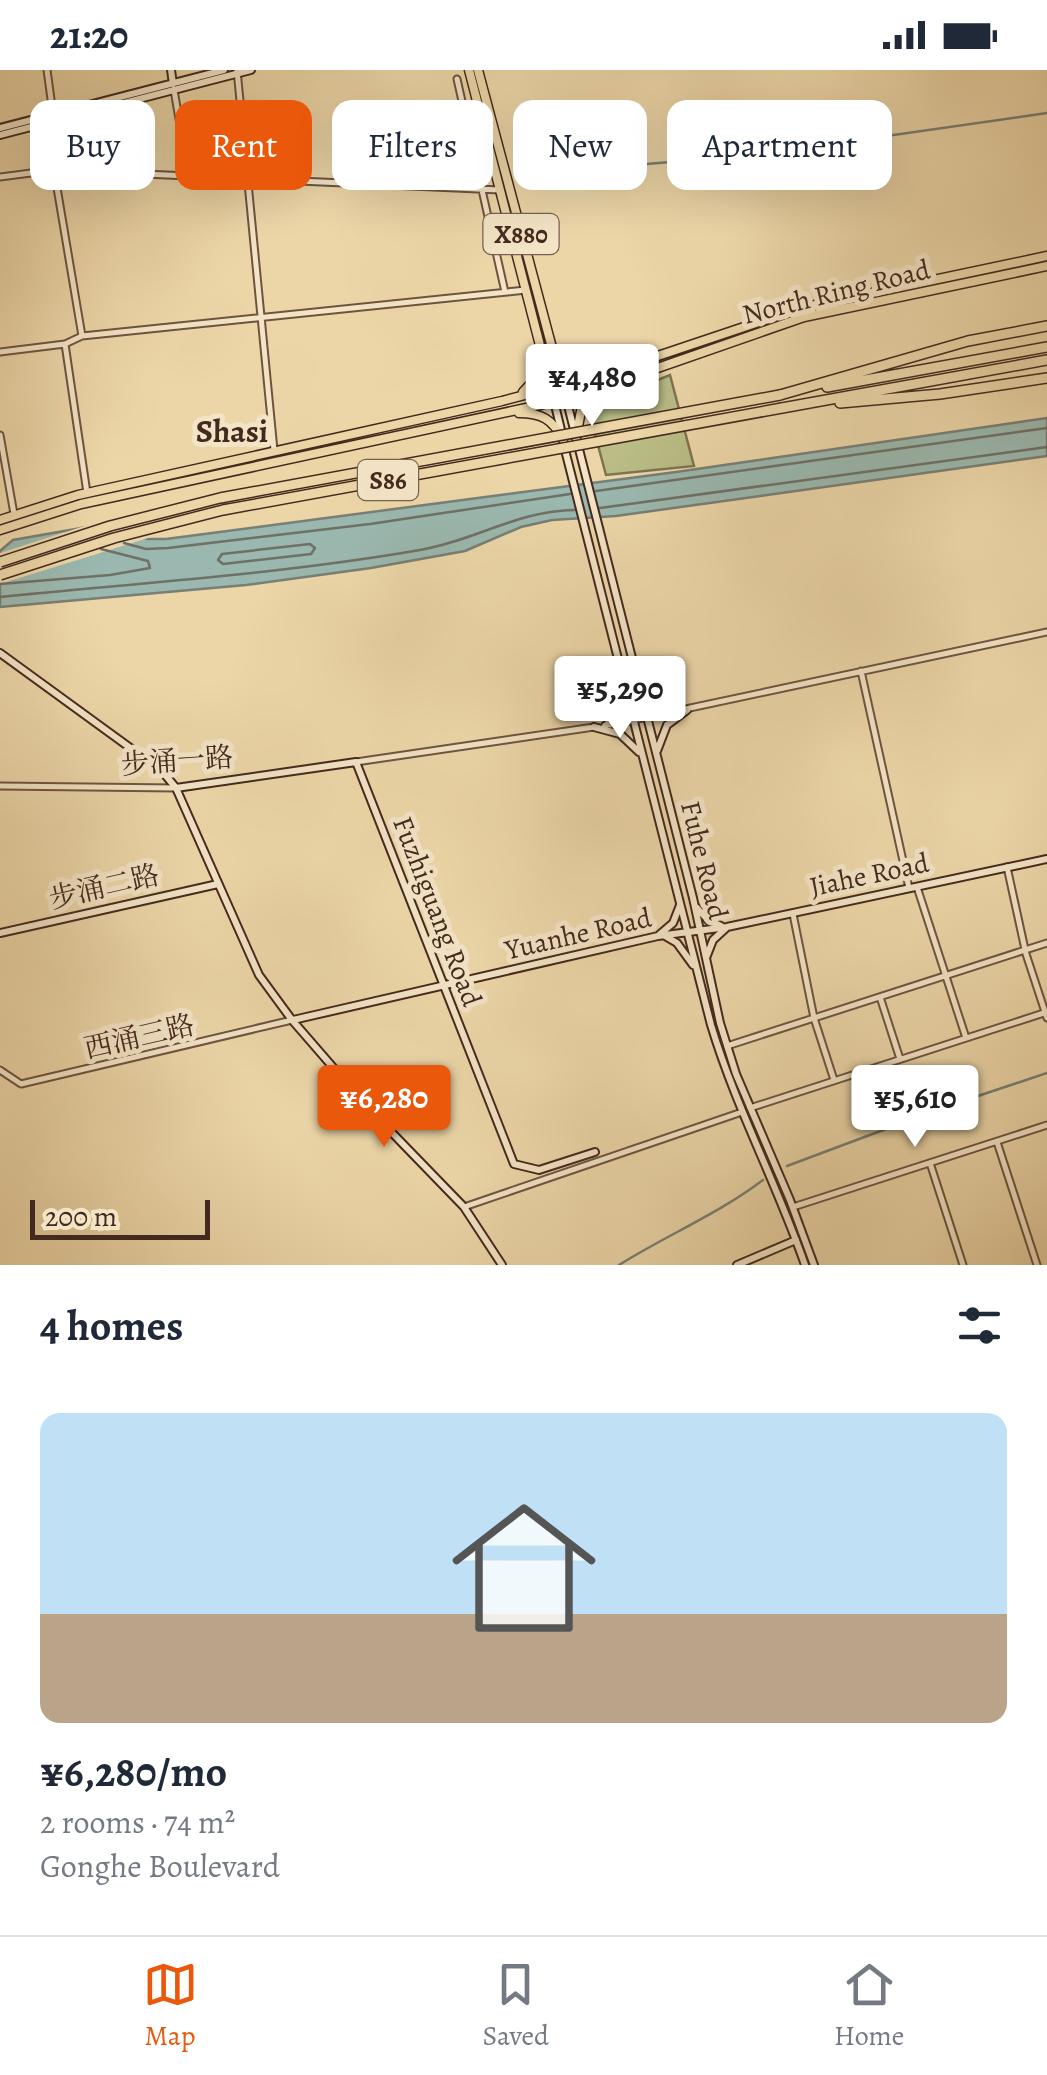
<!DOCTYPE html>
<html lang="en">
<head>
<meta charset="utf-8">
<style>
	body { margin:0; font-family:Alegreya,"Noto Serif SC",serif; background:#f6f6f7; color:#1f2937; height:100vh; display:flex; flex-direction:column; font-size:38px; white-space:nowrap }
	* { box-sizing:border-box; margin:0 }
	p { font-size:32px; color:#747a83 }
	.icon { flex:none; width:55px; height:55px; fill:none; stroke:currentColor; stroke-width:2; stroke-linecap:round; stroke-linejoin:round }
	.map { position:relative; height:1195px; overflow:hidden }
	.sheet { display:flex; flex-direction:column; background:#fff; flex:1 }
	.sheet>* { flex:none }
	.hud { position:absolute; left:30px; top:30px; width:988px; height:90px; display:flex; gap:20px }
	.scale { position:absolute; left:30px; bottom:25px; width:180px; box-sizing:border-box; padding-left:10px; border:5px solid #44291e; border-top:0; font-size:28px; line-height:35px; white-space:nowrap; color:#44291e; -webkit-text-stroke:8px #f3e4c6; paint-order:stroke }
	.price { position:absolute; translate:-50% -85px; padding:0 22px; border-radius:10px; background:#fff; color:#222; font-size:32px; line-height:65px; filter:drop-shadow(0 2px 5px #0008) }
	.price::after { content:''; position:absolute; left:50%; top:60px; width:30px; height:22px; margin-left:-15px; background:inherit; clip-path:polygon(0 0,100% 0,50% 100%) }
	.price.on { background:#ea580c; color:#fff }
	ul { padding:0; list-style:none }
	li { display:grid; align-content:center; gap:20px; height:530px; padding:0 40px }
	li+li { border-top:2px solid #e0e1e3 }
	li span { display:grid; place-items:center; height:310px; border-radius:20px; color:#555 }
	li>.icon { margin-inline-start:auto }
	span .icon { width:180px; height:180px; fill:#fffc; stroke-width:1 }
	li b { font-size:42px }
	h2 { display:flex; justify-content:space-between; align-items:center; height:120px; padding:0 40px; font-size:42px }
	.chip { padding:0 35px; border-radius:20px; background:#fff; box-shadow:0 10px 40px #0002; font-size:35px; line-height:90px }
	.chip.on { background:#ea580c; color:#fff }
	.status { display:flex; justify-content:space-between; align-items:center; height:70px; padding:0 50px; background:#fff; direction:ltr }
	.status svg { height:28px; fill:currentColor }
	.dock { display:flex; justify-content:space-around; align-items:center; height:140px; border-top:2px solid #e0e1e3; background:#fff; font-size:28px; color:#747a83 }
	.dock a { display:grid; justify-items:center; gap:5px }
	.dock .on { color:#ea580c }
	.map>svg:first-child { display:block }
	.green { fill:#babd86; stroke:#7f7352; stroke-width:2.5 }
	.water { fill:#9ab8af; stroke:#787f75; stroke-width:2.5 }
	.pier { fill:#ecd6a8 }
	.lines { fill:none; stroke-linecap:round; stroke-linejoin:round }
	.shore { stroke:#6f7066; stroke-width:2.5 }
	.stream { stroke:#787f75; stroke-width:2.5 }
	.street-casing { stroke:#6e5440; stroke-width:9 }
	.secondary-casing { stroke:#44291e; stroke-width:10 }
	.primary-casing { stroke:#44291e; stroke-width:11 }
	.highway-casing { stroke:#44291e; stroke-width:12 }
	.street { stroke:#f3e4c6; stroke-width:5 }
	.secondary { stroke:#f3e4c6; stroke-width:6 }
	.primary { stroke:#ecd6a8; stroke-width:8 }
	.highway { stroke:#ecd6a8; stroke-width:9 }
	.highway-bridge-casing { stroke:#44291e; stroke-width:12; stroke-linecap:butt }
	.highway-bridge { stroke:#ecd6a8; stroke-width:9 }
	.labels { text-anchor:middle; stroke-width:10; stroke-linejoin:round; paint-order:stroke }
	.shield { fill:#f3e4c6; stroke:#786150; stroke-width:2.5 }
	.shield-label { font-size:25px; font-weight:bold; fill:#44291e }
	.street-label { font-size:28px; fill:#44291e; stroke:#f3e4c6 }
	.quarter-label { font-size:32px; font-weight:bold; fill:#44291e; stroke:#f3e4c6 }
</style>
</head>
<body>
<div class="status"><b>21:20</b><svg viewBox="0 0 49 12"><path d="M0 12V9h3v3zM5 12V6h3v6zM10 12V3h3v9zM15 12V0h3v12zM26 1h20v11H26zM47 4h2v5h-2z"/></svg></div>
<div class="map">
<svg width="1047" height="1195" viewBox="0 0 1047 1195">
	<rect width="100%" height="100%" fill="#ecd6a8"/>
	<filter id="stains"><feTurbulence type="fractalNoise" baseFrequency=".002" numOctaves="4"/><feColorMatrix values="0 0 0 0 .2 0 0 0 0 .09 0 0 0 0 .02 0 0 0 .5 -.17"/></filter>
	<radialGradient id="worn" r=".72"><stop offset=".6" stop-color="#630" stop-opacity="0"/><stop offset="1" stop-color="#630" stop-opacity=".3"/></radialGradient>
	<path class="green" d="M670,305L694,396L606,405L589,342L593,336Z"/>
	<path class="water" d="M1047,348V386L616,446L552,450L521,457L465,481L371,498L246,515L0,537V481L13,470L98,455L148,469H166L676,402Z"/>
	<path class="pier" d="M100,451L148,464H161L0,514V483Z"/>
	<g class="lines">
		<path class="shore" d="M596,421L1047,358
			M600,438L1047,377
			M124,473L146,479L168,478L370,454L570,424
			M310,474L315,478L311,484L223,494L218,490L222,484Z
			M0,514L110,505L150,498L148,491L101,479
			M0,527C140,513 281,504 420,480C474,471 519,440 575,440"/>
		<path class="stream" d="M540,103L753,85L1047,43
			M787,1096L942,1038L1047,1003
			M619,1195C667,1165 718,1144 763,1110"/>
		<defs>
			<path id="street" d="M47,0L53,44
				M237,0L274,380
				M457,9L505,222
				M174,20L186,90
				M0,107L54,100
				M82,266L54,100L500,120
				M65,274L87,423
				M0,282L65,274L82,266L526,220
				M0,365L14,444
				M861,601L909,818
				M610,655L1047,562
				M356,692L594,657
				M0,716L176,718
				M1007,797L1026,884L1047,948
				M917,817L966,968
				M793,844L814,948L834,1010
				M880,927L900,989
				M727,976L1047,873
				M0,1000L21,1014L292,950
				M750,1038L1047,942
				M997,1072L1037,1195
				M930,1093L963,1195
				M464,1137L742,1042
				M793,1137L1047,1055"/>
			<path id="secondary" d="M171,0L173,14
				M0,58L224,0
				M0,65L251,0
				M566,328L693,828L720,953L736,1004L790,1130L814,1195
				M554,331L562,364
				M564,376L711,955C736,1038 777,1114 805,1195
				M0,583L162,701L176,718L259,905L292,950L370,1040L464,1137L502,1195
				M641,620L658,636L681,641
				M605,656L618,646L625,629
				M594,657L620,664L639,682
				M657,681L667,655L687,640
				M176,718L356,692L514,1094L539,1100L595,1082
				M696,837L708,850L721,856
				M0,863L218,814
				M659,865L673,853L680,835
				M665,866L677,873L693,895
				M706,888L713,870L726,858
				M293,950L658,866L727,857L1047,789
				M737,1195L796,1170"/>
			<path id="primary" d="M469,0L552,322
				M478,0L563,319
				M558,287L571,303L586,305
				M523,322L536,308L538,282
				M519,343C541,343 553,349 563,370
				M576,367L582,336L598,320
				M0,450L78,425L502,331L601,305L801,238L1047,186
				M0,460L81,434L540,335L603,317L804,247L1047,196"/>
			<path id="highway" d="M827,317L1047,277
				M780,325L968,271L1047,256
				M840,333L940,324L1047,308
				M782,338L1047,290"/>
		</defs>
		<use href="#street" class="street-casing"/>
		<use href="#secondary" class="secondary-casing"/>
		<use href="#primary" class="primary-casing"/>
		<use href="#highway" class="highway-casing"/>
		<use href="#street" class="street"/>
		<use href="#secondary" class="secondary"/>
		<use href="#primary" class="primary"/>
		<use href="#highway" class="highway"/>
		<defs>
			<path id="highway-bridge" d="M0,492L110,456L220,428L780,325
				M0,505L114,468L223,440L782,338"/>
		</defs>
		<use href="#highway-bridge" class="highway-bridge-casing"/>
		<use href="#highway-bridge" class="highway-bridge"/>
	</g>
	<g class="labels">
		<g class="shield">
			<rect x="483.5" y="144" width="75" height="40" rx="8"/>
			<rect x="358" y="390" width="60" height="40" rx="8"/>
		</g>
		<g class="shield-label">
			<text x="521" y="173">X880</text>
			<text x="388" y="419">S86</text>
		</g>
		<g class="street-label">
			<text transform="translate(836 221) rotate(-14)" y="10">North Ring Road</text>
			<text transform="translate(177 690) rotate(-4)" y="10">步涌一路</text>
			<text transform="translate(705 790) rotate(76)" y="10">Fuhe Road</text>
			<text transform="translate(869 804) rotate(-12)" y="10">Jiahe Road</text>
			<text transform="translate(104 816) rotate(-13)" y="10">步涌二路</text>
			<text transform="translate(438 841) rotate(69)" y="10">Fuzhiguang Road</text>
			<text transform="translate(578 863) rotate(-13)" y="10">Yuanhe Road</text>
			<text transform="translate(139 966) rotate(-13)" y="10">西涌三路</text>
		</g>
		<g class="quarter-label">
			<text x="232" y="372">Shasi</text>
		</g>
	</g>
	<rect width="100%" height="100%" filter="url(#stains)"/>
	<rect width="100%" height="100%" fill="url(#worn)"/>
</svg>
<div class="scale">200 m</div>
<b class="price" style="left:592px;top:359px">¥4,480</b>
<b class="price" style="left:620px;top:671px">¥5,290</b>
<b class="price on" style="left:384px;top:1080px">¥6,280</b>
<b class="price" style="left:915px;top:1080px">¥5,610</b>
<div class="hud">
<a class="chip">Buy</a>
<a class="chip on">Rent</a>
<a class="chip">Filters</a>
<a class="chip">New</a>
<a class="chip">Apartment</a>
</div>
</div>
<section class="sheet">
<h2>4 homes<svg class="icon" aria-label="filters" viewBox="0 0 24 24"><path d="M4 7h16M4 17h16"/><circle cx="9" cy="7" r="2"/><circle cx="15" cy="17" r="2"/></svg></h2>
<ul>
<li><span style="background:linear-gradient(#bfe0f5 65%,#b9a48a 0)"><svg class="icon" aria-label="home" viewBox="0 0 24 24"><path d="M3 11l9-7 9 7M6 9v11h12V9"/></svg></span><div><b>¥6,280/mo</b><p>2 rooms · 74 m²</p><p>Gonghe Boulevard</p></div></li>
</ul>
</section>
<nav class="dock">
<a class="on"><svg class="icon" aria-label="map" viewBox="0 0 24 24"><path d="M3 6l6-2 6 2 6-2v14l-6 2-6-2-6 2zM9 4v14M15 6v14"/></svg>Map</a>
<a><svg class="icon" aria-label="saved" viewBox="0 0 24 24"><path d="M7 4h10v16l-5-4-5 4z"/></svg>Saved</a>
<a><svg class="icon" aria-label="home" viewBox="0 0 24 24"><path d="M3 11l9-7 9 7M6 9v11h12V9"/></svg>Home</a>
</nav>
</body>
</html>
